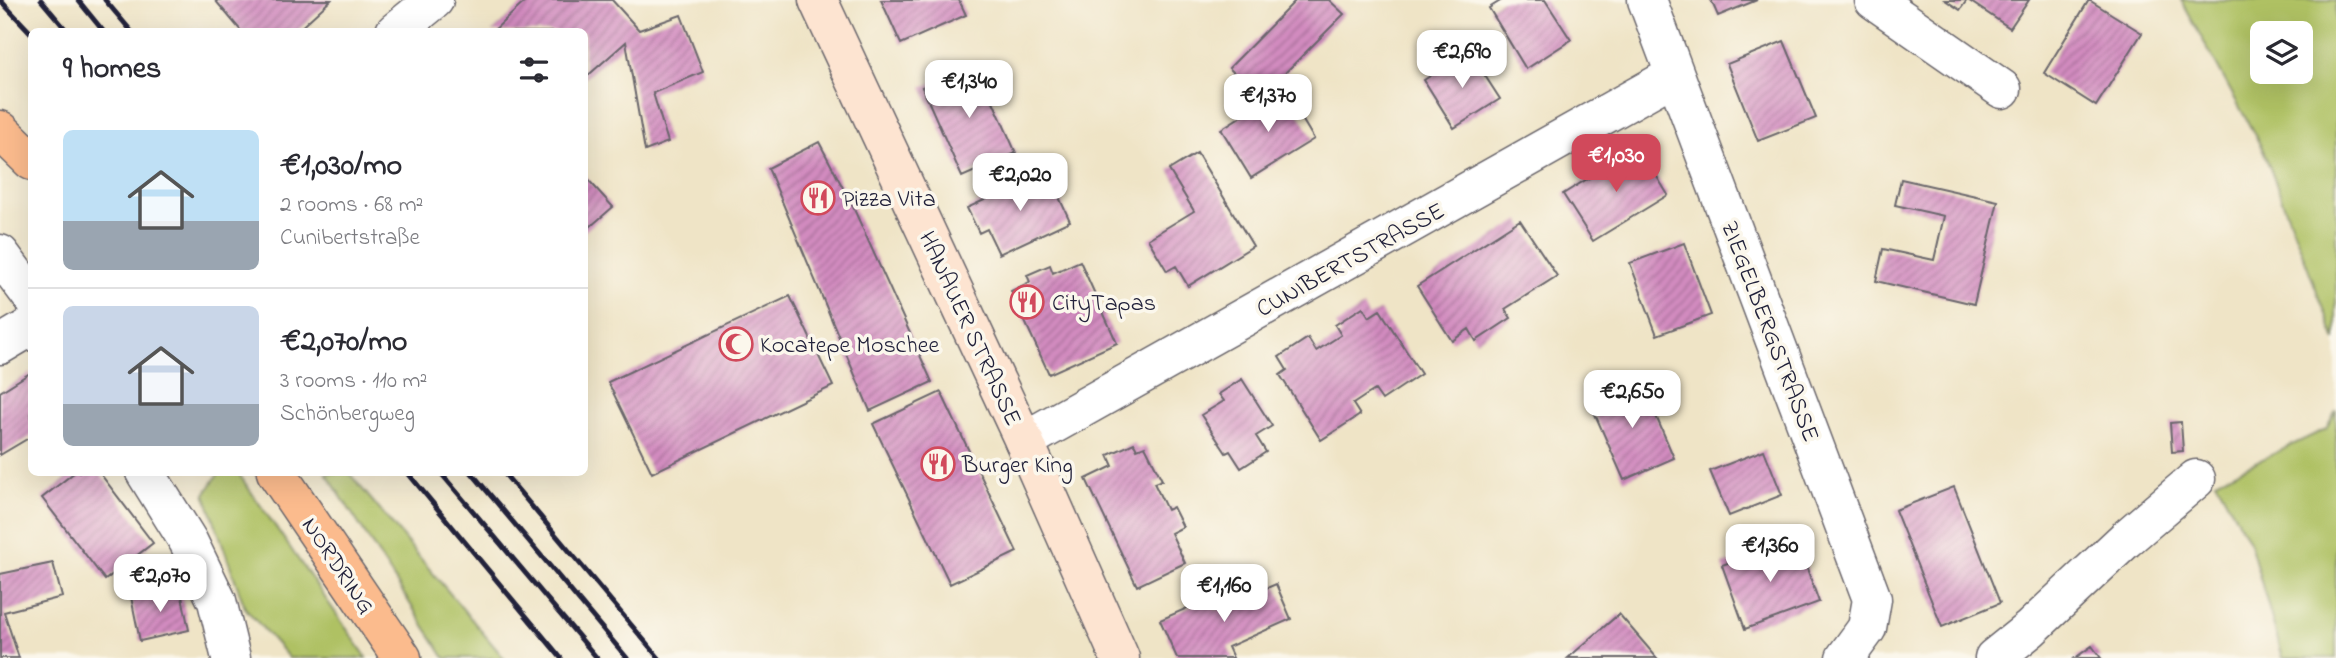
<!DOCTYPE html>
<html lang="en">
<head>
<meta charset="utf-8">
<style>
	body { margin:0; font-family:"Indie Flower",sans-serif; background:#f2f2f3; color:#2b2b33; height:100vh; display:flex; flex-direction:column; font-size:26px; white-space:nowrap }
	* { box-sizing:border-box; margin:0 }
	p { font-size:23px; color:#7c7c81 }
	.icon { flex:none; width:38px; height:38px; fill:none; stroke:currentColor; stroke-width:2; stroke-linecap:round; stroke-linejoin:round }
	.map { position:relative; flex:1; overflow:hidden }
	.panel { position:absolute; left:28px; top:28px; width:560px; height:448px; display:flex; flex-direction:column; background:#fff; border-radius:10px; box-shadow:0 7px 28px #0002 }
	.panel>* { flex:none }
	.buttons { position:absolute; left:2250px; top:21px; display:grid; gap:14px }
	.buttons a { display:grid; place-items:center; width:63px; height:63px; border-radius:10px; background:#fff; box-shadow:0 7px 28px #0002; font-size:35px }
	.price { position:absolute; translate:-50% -60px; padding:0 16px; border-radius:14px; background:#fff; color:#222; font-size:23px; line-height:46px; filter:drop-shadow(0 2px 4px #0008) }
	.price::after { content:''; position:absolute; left:50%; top:42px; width:21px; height:16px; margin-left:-10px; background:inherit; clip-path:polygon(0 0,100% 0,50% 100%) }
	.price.on { background:#d1495b; color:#fff }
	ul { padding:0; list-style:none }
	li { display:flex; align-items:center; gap:21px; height:175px; padding:0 35px }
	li+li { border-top:2px solid #e1e1e2 }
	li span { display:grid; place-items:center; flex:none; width:196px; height:140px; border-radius:10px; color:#555 }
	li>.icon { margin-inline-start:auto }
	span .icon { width:84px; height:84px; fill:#fffc; stroke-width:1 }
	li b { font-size:30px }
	h2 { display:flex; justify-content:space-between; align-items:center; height:84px; padding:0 35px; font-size:30px }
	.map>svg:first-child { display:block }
	.green { fill:#afc164; stroke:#687250; stroke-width:2; fill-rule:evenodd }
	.building { fill:url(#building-hatch) }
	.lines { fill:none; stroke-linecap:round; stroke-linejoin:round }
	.minor-casing { stroke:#6a666c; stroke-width:41 }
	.tertiary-casing { stroke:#6a666c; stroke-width:41 }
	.secondary-casing { stroke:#6a666c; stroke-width:41 }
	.primary-casing { stroke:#6a666c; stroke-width:41 }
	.minor { stroke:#fff; stroke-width:38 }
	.tertiary { stroke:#fff; stroke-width:38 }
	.secondary { stroke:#fde4d1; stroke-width:38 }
	.primary { stroke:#fbbb8d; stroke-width:38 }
	.rail { stroke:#22223b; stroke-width:5 }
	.labels { text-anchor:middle; stroke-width:7; stroke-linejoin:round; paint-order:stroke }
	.poi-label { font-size:24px; fill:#22223b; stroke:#fbf7ec; text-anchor:start }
	.street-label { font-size:24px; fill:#22223b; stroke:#fbf7ec }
</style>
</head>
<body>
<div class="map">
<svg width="2336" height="658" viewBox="0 0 2336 658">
	<defs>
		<pattern id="building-hatch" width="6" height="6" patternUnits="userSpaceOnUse" patternTransform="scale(1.75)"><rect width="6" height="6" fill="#d28bbf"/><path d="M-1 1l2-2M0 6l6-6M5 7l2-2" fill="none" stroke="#aa719c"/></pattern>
	</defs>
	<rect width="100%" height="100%" fill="#fbf7ec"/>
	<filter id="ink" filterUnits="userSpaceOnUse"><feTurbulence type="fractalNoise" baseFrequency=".0143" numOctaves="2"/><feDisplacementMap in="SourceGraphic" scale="14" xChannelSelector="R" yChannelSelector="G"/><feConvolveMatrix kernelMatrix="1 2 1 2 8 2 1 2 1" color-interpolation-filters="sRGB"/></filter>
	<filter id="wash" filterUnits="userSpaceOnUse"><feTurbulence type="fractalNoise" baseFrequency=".00686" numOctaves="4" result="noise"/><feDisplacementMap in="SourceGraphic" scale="28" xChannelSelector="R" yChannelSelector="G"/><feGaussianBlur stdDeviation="1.57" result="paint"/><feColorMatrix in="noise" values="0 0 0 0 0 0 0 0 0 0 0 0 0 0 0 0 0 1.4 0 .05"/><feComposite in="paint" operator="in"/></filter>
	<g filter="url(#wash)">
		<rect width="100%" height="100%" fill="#efe4c6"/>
		<path class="green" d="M2181,0H2336V341L2263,150ZM2263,33H2301V72H2263Z
			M2336,410V658H2283L2250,543L2216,481L2326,429Z
			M219,473H238L367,658H289L245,608L205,494Z
			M326,473H349L504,658H445Z"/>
		<g id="blocks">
			<path class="building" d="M215,0H331L296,32H242Z
				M527,0H612L639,30L681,15L703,72L653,93L668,142L645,151L626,42L584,79V32H492Z
				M881,0H959L966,15L901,44Z
				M1296,0H1329L1344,14L1260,98L1229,68Z
				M1502,0H1545L1571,40L1526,69L1489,8Z
				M1711,0H1757L1718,16Z
				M1945,0H1967L1960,10Z
				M1968,0H2029L2010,28Z
				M2089,0L2142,33L2096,106L2044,73Z
				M1784,41L1816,118L1758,141L1727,64Z
				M1469,51L1500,99L1454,128L1424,80Z
				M976,63L1016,153L962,177L922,87Z
				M1284,89L1314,139L1251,178L1221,129Z
				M819,142L853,207L932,382L870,411L768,168Z
				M1639,147L1668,195L1593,241L1563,194Z
				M1197,153L1253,246L1188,286L1176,266L1167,271L1148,239L1194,211L1169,170Z
				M1047,171L1070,221L999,254L987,229L979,233L967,208Z
				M584,175L613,207L584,232Z
				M1901,179L1998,201L1974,304L1876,281L1883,249L1934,260L1944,216L1895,205Z
				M1520,220L1557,276L1505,309L1511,318L1476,341L1469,329L1452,341L1417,286Z
				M1684,243L1711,315L1657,335L1630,263Z
				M1080,261L1117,343L1049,374L1011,291L1030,282L1027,275L1050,265L1053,273Z
				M790,296L833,386L652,473L608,382Z
				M1363,307L1369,317L1380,310L1421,374L1382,400L1375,390L1365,396L1353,404L1360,415L1321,440L1280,375L1287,370L1279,357L1308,338L1316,351L1341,335L1335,325Z
				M30,373L32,436L0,455V392Z
				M1242,379L1272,426L1256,436L1266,452L1241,468L1230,451L1226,453L1201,415L1224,401L1219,394Z
				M1641,381L1674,458L1624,480L1590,403Z
				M941,392L1017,552L950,584L873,424Z
				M2181,422L2183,451L2172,452L2170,423Z
				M1134,443L1137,449L1145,446L1162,480L1154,483L1167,510L1173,507L1183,527L1171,533L1185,563L1137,586L1086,479L1113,466L1108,455Z
				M1764,450L1782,495L1729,516L1710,471Z
				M75,472H99L153,543L105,580L42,498Z
				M1954,487L2000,603L1942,627L1895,510Z
				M1796,538L1819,602L1745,629L1722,565Z
				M53,563L62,597L4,612L19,658H0V574Z
				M1276,584L1291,619L1228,647L1233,658H1177L1160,620L1210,598L1216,610Z
				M180,587L189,630L140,641L131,597Z
				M1619,614L1657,658H1568Z
				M2092,646L2101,658H2075Z"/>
		</g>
	</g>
	<g filter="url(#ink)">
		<use href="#blocks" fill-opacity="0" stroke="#6a666c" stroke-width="2"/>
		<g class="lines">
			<defs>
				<path id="minor" d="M1647,0L1872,599L1867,628L1845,658
					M1874,0L2002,89
					M0,254L32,297
					M1024,441L1675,75
					M145,472L188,541L217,601L231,658
					M1994,658L2030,629L2126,539L2196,479"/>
				<path id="tertiary" d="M395,32L434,0
					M0,345L32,326"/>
				<path id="secondary" d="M818,0L1024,441L1120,658"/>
				<path id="primary" d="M0,130L32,161
					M276,472L402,658"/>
			</defs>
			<use href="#minor" class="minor-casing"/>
			<use href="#tertiary" class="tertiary-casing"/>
			<use href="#secondary" class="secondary-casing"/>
			<use href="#primary" class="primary-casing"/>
			<use href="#minor" class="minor"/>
			<use href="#tertiary" class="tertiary"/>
			<use href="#secondary" class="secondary"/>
			<use href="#primary" class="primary"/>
			<path class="rail" d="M0,0L32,34
				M41,0L68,32
				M78,0L104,32
				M105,0L132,32
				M407,472L561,658
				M440,472L597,658
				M471,472L627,658
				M503,472L659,658"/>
		</g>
	</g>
	<defs>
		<symbol id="restaurant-ring" viewBox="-11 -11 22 22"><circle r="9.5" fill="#fbf7ec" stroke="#d1495b" stroke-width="1.5"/><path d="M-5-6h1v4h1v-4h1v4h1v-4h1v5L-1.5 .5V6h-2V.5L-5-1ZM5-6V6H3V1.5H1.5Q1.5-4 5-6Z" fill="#d1495b"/></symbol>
		<symbol id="mosque-ring" viewBox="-11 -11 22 22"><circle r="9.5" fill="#fbf7ec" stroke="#d1495b" stroke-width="1.5"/><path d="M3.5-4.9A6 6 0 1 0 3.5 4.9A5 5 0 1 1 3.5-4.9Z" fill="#d1495b"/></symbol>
	</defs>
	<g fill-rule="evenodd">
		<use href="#restaurant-ring" x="799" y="179" width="38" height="38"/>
		<use href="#restaurant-ring" x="1008" y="283" width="38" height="38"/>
		<use href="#mosque-ring" x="717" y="325" width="38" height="38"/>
		<use href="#restaurant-ring" x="919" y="445" width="38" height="38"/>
	</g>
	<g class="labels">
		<g class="poi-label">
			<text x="842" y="206">Pizza Vita</text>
			<text x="1052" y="310">CityTapas</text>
			<text x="760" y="352">Kocatepe Moschee</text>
			<text x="962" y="472">Burger King</text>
		</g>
		<g class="street-label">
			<text transform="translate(1350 259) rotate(-29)" y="8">CUNIBERTSTRASSE</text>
			<text transform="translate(971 328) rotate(65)" y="8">HANAUER STRASSE</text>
			<text transform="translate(1771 331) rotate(69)" y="8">ZIEGELBERGSTRASSE</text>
			<text transform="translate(339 565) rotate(56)" y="8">NORDRING</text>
		</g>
	</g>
</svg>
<div class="buttons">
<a><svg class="icon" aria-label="layers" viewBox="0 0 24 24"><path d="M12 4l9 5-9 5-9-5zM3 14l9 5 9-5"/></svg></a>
</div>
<b class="price" style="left:1462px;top:90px">€2,690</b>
<b class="price" style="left:969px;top:120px">€1,340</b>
<b class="price" style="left:1268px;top:134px">€1,370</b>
<b class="price on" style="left:1616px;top:194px">€1,030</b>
<b class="price" style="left:1020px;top:213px">€2,020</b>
<b class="price" style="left:1632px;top:430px">€2,650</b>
<b class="price" style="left:1770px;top:584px">€1,360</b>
<b class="price" style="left:160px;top:614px">€2,070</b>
<b class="price" style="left:1224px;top:624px">€1,160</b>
<section class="panel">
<h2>9 homes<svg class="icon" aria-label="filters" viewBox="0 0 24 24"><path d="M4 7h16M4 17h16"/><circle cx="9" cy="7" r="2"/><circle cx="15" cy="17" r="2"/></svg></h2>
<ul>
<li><span style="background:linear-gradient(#bfe0f5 65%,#9aa5b1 0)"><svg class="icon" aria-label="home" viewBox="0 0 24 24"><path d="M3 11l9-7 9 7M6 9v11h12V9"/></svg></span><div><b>€1,030/mo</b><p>2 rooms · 68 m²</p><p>Cunibertstraße</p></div></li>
<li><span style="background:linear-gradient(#c9d6e8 70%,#9aa5b1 0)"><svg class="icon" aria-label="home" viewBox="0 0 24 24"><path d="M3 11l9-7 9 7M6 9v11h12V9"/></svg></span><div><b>€2,070/mo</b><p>3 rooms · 110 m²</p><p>Schönbergweg</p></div></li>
</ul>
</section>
</div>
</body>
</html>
